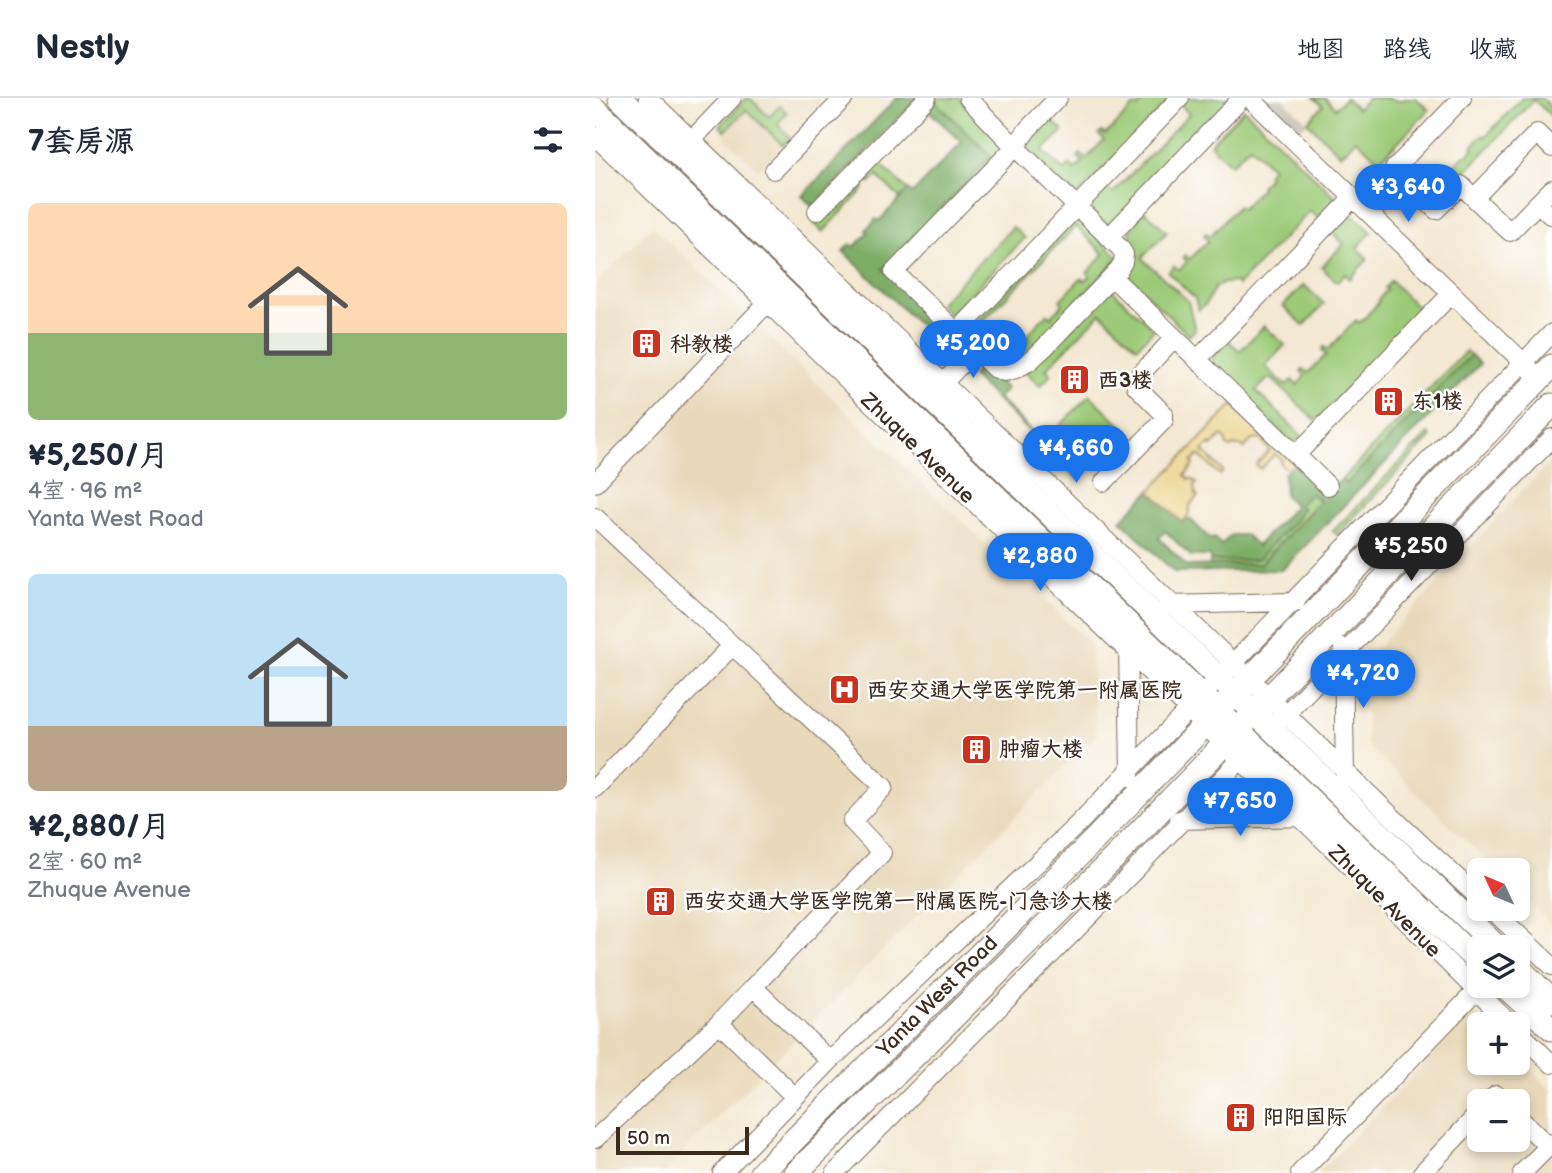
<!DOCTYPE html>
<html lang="zh">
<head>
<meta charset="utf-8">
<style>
	body { margin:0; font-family:"Balsamiq Sans","LXGW WenKai TC",sans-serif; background:#f6f6f7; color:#1f2937; height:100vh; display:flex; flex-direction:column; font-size:26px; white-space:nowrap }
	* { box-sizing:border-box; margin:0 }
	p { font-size:23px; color:#747a83 }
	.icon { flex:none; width:38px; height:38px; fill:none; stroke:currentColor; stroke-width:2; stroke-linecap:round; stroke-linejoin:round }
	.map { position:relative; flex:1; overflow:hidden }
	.panel { display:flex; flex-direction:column; background:#fff; width:595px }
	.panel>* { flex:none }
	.needle { width:46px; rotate:314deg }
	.fabs { position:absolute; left:872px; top:760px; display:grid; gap:14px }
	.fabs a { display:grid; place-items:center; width:63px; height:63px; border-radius:10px; background:#fff; box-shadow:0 4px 10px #0003; font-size:35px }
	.scale { position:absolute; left:21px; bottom:18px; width:133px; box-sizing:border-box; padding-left:7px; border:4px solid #3b2a1e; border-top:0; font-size:19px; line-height:24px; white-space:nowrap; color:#3b2a1e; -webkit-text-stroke:5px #fff; paint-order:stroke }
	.price { position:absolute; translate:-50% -60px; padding:0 16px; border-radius:24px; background:#1a73e8; color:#fff; font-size:23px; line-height:46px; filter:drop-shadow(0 2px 4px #0008) }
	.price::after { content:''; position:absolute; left:50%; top:42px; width:21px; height:16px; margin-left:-10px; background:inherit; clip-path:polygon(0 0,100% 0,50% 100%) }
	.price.current { background:#222; color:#fff }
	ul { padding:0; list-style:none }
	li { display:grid; align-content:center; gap:14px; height:371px; padding:0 28px }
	li span { display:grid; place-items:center; height:217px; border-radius:10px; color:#555 }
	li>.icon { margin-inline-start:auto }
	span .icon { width:126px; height:126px; fill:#fffc; stroke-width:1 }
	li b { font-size:30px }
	h2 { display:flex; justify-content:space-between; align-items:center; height:84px; padding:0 28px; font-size:30px }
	header { display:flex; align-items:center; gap:42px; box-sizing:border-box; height:98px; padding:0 35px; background:#fff; border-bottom:2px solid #e0e1e3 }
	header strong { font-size:33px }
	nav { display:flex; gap:38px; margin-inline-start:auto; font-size:24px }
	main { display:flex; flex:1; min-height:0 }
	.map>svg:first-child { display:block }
	.built { fill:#e8d9ba; fill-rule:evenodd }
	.industrial { fill:#c9c3b8 }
	.green { fill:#9cca78; stroke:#6c7a4b; stroke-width:2; fill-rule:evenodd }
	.forest { fill:#7dae68; stroke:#5c6c43; stroke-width:2; fill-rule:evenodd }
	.sand { fill:#eeda9e; stroke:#94825e; stroke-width:2 }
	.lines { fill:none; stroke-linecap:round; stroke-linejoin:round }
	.minor-casing { stroke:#7b6c5d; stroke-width:20 }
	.major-casing { stroke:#7b6c5d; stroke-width:25 }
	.minor { stroke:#fff; stroke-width:18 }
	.major { stroke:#fff; stroke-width:23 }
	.labels { text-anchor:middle; stroke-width:5; stroke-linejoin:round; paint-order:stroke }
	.poi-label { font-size:21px; font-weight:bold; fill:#3b2a1e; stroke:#fff; text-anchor:start }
	.street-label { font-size:21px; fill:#3b2a1e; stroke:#fff }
</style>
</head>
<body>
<header>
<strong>Nestly</strong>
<nav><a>地图</a><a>路线</a><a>收藏</a></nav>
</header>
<main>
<section class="panel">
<h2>7套房源<svg class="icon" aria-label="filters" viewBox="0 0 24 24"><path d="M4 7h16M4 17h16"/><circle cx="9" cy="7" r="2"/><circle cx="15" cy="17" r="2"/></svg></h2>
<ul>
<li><span style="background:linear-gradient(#ffd9b3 60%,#8fb573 0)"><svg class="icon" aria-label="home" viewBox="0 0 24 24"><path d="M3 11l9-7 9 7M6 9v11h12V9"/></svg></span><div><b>¥5,250/月</b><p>4室 · 96 m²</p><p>Yanta West Road</p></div></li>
<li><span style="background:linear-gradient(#bfe0f5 70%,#b9a48a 0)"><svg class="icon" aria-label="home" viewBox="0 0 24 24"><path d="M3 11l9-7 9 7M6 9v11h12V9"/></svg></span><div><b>¥2,880/月</b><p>2室 · 60 m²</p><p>Zhuque Avenue</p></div></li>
</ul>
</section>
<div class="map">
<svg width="957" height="1075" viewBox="0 0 957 1075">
	<rect width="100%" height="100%" fill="#fff"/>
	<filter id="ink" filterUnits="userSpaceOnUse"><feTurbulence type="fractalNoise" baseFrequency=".0143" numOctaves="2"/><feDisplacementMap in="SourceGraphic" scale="14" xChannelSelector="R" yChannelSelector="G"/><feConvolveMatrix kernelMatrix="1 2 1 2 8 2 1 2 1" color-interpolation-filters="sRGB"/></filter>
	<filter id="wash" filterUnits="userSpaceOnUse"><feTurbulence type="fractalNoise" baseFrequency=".00686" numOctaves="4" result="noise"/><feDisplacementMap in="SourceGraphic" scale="28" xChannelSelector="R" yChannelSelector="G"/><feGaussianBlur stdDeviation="1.57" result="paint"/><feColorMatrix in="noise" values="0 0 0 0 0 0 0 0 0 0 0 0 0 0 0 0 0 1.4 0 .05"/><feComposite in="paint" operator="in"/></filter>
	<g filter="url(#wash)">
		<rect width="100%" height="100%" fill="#f3e8d2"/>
		<path class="built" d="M121,0H222L228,5L163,72L130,40V33L109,13Z
			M57,128L496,546L501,637L68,1075H0V187Z
			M957,361V827L922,793V772H901L771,646L770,563Z
			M878,915L889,926H884V964H922V958L957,993V1075H723ZM884,1003H922V1041H884Z"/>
		<path class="industrial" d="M667,0H687L712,24L703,34Z"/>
		<path class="green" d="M152,0H155L174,19L185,8L192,15L182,26L195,39L188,47L151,12L130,33L125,28Z
			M340,0H364L397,31L410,49L291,174L288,171L396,58L340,5L283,64L313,92L305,100L282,78L275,85L272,82L267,88L269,91L228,134L219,125Z
			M553,0H577L481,99L432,52L431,45L453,19L468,33L448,53L469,73L475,67L480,72L488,64L483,59L486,56L491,61L509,42L504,37L507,34L510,37L539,8L542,10Z
			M593,0H638L514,131L490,107L509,87L518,95L594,16L586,7Z
			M719,0H730L740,10L751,0L762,11L773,0H793L803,3L813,0H821L834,12L784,63L761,41L746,57L712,24L728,8Z
			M927,0H946L957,10V19L939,2L840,105L831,96L838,89L840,90L848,82L846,80L849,77L852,78L860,70L858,68L869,57L871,58L879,50L877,48L888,37L890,39Z
			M649,11L739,98L740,106L725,122L715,113L643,187L640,184L629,185L620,189L611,206L603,212L600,200L573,174L579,168L584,172L592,164L588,159L590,157L595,161L613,143L609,138L611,135L615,138L643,108L647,111L666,90L665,88L674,79L672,76L677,70L655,48L636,67L615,46Z
			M550,113L572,134L547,160L593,203L600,232L594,238L533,178L540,160L535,135L541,123Z
			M753,118L762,120L777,134L762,150L773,161L754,181L750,176L742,184L726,169L749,146L737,134Z
			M481,120L524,159L430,259L408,268L376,239L373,231ZM481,128L509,156L492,175L495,179L490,183L486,180L465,202L468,206L456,219L452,216L431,238L434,241L422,254L418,251L407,262L378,233Z
			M418,129L430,140L355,217L344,206Z
			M796,183L827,214L721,323L675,279L661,293L707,338L699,346L618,267L617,260L633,242L645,253L669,228L690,247L670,268L691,288L697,282L702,287L710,278L706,273L708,271L713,275L731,257L727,252L729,249L733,252L761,222L765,225L784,204L783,202L792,192L790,190Z
			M709,187L729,206L709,228L688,208Z
			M516,191L559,231L542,249L506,215L451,271L456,277L445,288L431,274Z
			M871,253L876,257L751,387L746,382Z
			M495,297L531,332L483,381L447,346Z
			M833,336L836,339L742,437L738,433Z
			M716,395L725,404L665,466L615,467V463L662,462L703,416L704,407Z"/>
		<path class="forest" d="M302,0H323L218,109L207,98Z
			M341,4L396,58L288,171L363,244L359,248L356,247L352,252L353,255L248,153L255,146L259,149L273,135L271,132L281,121L284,123L313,92L317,96L367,44L333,12Z
			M876,257L885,266L687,472L579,474L526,422L555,393L587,424L590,421L596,422L616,442L619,440L626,447L636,437H651L662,448L700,408L690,397L689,376L699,366L731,397L746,382L751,386ZM716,395L725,403L665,466L592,468L564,440L570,433L596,458H615V463L662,462L704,418L703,416L708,411L704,407Z
			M388,267L412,291L403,300L449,345L447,346L377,278Z"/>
		<path class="sand" d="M638,307L699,366L693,372L685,365L687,362L680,356L665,371L661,367L675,352L668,345L667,341L657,342L649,350L647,348H638L635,350L631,347V342L627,338L617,348L615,346L608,353L628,373L625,377L604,357L597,364L599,367L590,377L594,381H598L602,385L600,387L601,396L603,398L595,407L594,417L587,424L555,393Z"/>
	</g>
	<g filter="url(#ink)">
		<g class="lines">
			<defs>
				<path id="minor" d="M53,0L812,733L884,800
					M463,0L433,31L420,49L299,174L362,234L585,0
					M655,0L935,271
					M867,0L799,71L841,112L866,87L879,100L942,35L957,50
					M0,38L768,780L915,926
					M90,49L137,0
					M179,72L249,0
					M879,100L915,134L943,105
					M222,113L332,0
					M955,117L943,105L957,91
					M514,139L647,0
					M517,179L733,388
					M362,234L399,270L409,274L421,271L435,263L449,250L524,171L528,164L529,156L525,150L420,49L373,0
					M602,262L758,100
					M348,285L380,252
					M701,357L857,195
					M509,384L569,322V316L541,288L540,282L579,240
					M0,385L179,198
					M0,419L289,689L257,723L287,755L158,889L235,963
					M572,507L701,504
					M533,546L535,679
					M748,550L750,680
					M684,623L957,340
					M0,690L137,548
					M584,722L710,719
					M895,810L957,868
					M124,925L158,889
					M922,932L957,966
					M896,1003L901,997L906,1003
					M922,1018L954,1049
					M0,1041L124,925L200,999
					M127,1075L235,963L485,724L957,235
					M240,1075L537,775L652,655
					M705,1075L887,887
					M827,1075L884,1015
					M927,1075L957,1045"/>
				<path id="major" d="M25,0L902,849
					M0,11L884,865
					M922,868L957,903
					M908,887L957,931
					M166,1075L501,740L957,268
					M201,1075L520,759L957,307"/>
			</defs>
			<use href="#minor" class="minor-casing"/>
			<use href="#major" class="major-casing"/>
			<use href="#minor" class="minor"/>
			<use href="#major" class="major"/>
		</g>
	</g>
	<defs>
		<symbol id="building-square" viewBox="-11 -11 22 22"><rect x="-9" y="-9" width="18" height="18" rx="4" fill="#c8321e" stroke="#fff"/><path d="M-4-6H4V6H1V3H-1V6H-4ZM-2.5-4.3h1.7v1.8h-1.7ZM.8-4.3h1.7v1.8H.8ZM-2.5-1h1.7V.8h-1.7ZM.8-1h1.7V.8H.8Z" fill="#fff"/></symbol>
		<symbol id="hospital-square" viewBox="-11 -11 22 22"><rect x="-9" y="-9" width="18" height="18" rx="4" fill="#c8321e" stroke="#fff"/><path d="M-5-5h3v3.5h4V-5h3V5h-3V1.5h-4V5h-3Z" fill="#fff"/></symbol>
	</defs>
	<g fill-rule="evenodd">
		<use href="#building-square" x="34" y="228" width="35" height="35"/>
		<use href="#building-square" x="462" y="264" width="35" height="35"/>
		<use href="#building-square" x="776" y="286" width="35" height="35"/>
		<use href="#hospital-square" x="232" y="574" width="35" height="35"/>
		<use href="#building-square" x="364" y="634" width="35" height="35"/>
		<use href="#building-square" x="48" y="786" width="35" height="35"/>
		<use href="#building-square" x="628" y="1002" width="35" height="35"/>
	</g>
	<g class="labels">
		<g class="poi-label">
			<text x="75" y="253">科教楼</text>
			<text x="503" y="289">西3楼</text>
			<text x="817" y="310">东1楼</text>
			<text x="272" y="599">西安交通大学医学院第一附属医院</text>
			<text x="404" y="658">肿瘤大楼</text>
			<text x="89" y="810">西安交通大学医学院第一附属医院-门急诊大楼</text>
			<text x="668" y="1026">阳阳国际</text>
		</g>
		<g class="street-label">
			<text transform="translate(323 350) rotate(44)" y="7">Zhuque Avenue</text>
			<text transform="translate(790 803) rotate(45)" y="7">Zhuque Avenue</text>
			<text transform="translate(342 898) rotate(-45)" y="7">Yanta West Road</text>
		</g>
	</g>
</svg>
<div class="fabs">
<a><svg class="needle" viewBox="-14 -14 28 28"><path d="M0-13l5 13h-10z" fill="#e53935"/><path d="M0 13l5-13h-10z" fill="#747a83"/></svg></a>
<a><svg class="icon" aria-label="layers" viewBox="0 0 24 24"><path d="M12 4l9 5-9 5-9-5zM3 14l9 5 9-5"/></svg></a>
<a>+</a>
<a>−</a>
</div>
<div class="scale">50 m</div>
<b class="price" style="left:813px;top:126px">¥3,640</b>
<b class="price" style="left:378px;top:282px">¥5,200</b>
<b class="price" style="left:481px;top:387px">¥4,660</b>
<b class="price current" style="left:816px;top:485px">¥5,250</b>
<b class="price" style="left:445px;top:495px">¥2,880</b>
<b class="price" style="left:768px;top:612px">¥4,720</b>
<b class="price" style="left:645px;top:740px">¥7,650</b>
</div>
</main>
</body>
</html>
